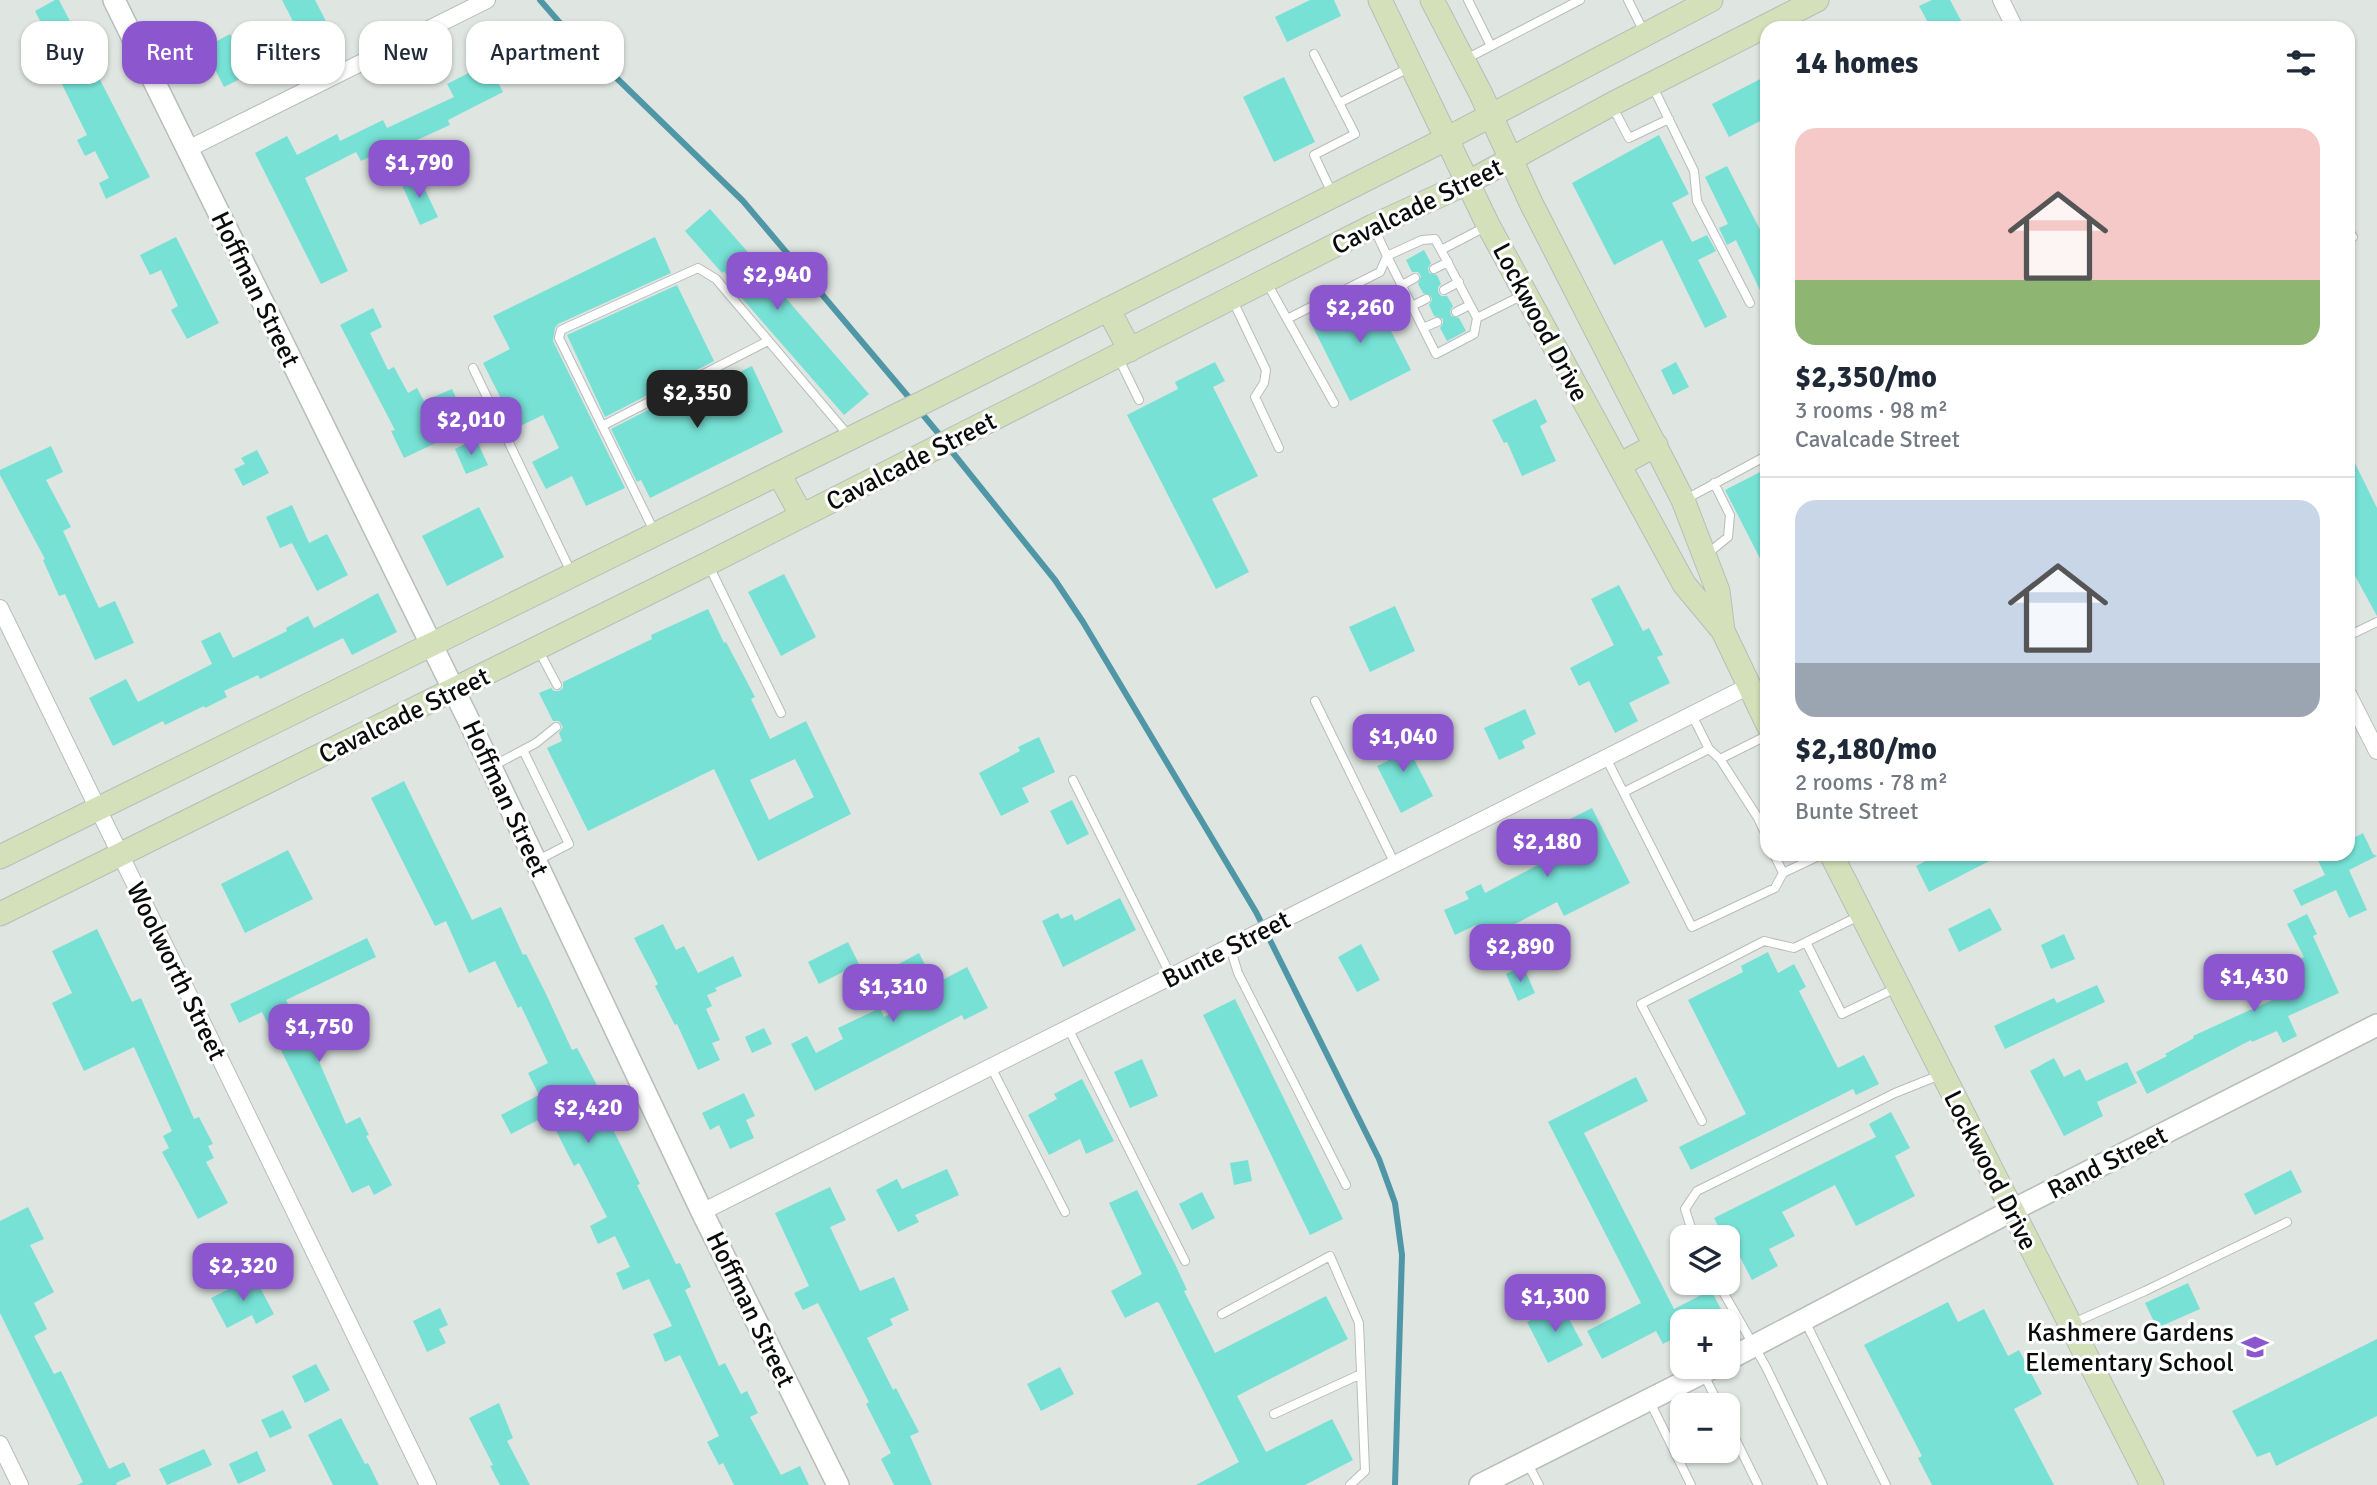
<!DOCTYPE html>
<html lang="en">
<head>
<meta charset="utf-8">
<style>
	body { margin:0; font-family:Signika,sans-serif; background:#f6f6f7; color:#1f2937; height:100vh; display:flex; flex-direction:column; font-size:26px; white-space:nowrap }
	* { box-sizing:border-box; margin:0 }
	p { font-size:23px; color:#747a83 }
	.icon { flex:none; width:38px; height:38px; fill:none; stroke:currentColor; stroke-width:2; stroke-linecap:round; stroke-linejoin:round }
	.map { position:relative; flex:1; overflow:hidden }
	.panel { position:absolute; left:1760px; top:21px; width:595px; height:840px; display:flex; flex-direction:column; background:#fff; border-radius:21px; box-shadow:0 2px 5px #0004 }
	.panel>* { flex:none }
	.banner { position:absolute; left:21px; top:21px; width:665px; height:63px; display:flex; gap:14px }
	.fabs { position:absolute; left:1670px; top:1225px; display:grid; gap:14px }
	.fabs a { display:grid; place-items:center; width:70px; height:70px; border-radius:14px; background:#fff; box-shadow:0 2px 5px #0004; font-size:35px }
	.price { position:absolute; translate:-50% -60px; padding:0 16px; border-radius:14px; background:#8c56cf; color:#fff; font-size:23px; line-height:46px; filter:drop-shadow(0 2px 4px #0008) }
	.price::after { content:''; position:absolute; left:50%; top:42px; width:21px; height:16px; margin-left:-10px; background:inherit; clip-path:polygon(0 0,100% 0,50% 100%) }
	.price.selected { background:#222; color:#fff }
	ul { padding:0; list-style:none }
	li { display:grid; align-content:center; gap:14px; height:371px; padding:0 35px }
	li+li { border-top:2px solid #e0e1e3 }
	li span { display:grid; place-items:center; height:217px; border-radius:21px; color:#555 }
	li>.icon { margin-inline-start:auto }
	span .icon { width:126px; height:126px; fill:#fffc; stroke-width:1 }
	li b { font-size:30px }
	h2 { display:flex; justify-content:space-between; align-items:center; height:84px; padding:0 35px; font-size:30px }
	.pill { padding:0 24px; border-radius:21px; background:#fff; box-shadow:0 2px 5px #0004; font-size:24px; line-height:63px }
	.pill.selected { background:#8c56cf; color:#fff }
	.map>svg:first-child { display:block }
	.lines { fill:none; stroke-linecap:round; stroke-linejoin:round }
	.stream { stroke:#4f97a6; stroke-width:6 }
	.building { fill:#77e1d5; fill-rule:evenodd }
	.service-casing { stroke:#b7bdb9; stroke-width:10 }
	.minor-casing { stroke:#b7bdb9; stroke-width:18 }
	.tertiary-casing { stroke:#b7bdb9; stroke-width:24 }
	.secondary-casing { stroke:#b7bdb9; stroke-width:25 }
	.service { stroke:#fff; stroke-width:8 }
	.minor { stroke:#fff; stroke-width:16 }
	.tertiary { stroke:#fff; stroke-width:21 }
	.secondary { stroke:#d3e0b9; stroke-width:23 }
	.labels { text-anchor:middle; stroke-width:6; stroke-linejoin:round; paint-order:stroke }
	.street-label { font-size:26px; fill:#0a0c0b; stroke:#fff }
	.poi-label { font-size:26px; fill:#0a0c0b; stroke:#fff; text-anchor:end }
</style>
</head>
<body>
<div class="map">
<svg width="2377" height="1485" viewBox="0 0 2377 1485">
	<rect width="100%" height="100%" fill="#dfe5e1"/>
	<g class="lines">
		<path class="stream" d="M540,0L560,23L743,201L912,401
			M919,410L943,439
			M949,448L1055,580L1083,622L1256,912L1379,1159L1395,1203L1402,1255L1395,1485"/>
	</g>
	<path class="building" d="M55,0H59L150,177L106,199L99,183L109,178L95,151L85,156L77,140L87,135L53,66L61,62L35,11Z
		M282,0H315L327,23L301,37Z
		M1310,0H1334L1341,16L1287,42L1275,17Z
		M1932,0H1950L1965,28H1931L1919,6Z
		M230,34L250,74L224,87L204,48Z
		M488,63L503,92L448,120L450,125L408,144L406,140L361,161L356,152L305,178L348,271L321,284L255,153L287,136L297,155L337,134L340,141L383,120L387,128L454,97L447,84Z
		M1768,75V117L1729,137L1712,104Z
		M1284,77L1315,142L1274,162L1243,97Z
		M1659,135L1689,194L1672,203L1692,242L1707,235L1716,251L1698,260L1727,317L1705,328L1662,240L1614,265L1572,183Z
		M1727,166L1768,245V307L1736,240L1727,245L1719,228L1728,224L1705,177Z
		M418,175L438,217L420,225L401,183Z
		M710,209L753,258L770,282L771,281L869,394L844,415L740,296L724,271L722,273L685,231Z
		M176,237L219,323L187,339L171,310L178,306L161,270L150,275L140,255Z
		M655,237L671,273L558,324L555,328L553,341L625,488L586,506L572,476L546,489L532,462L559,448L543,415L516,428L483,363L510,349L493,316Z
		M1424,250L1431,263L1428,268L1429,273L1437,275L1441,284L1438,287V292L1441,296H1447L1453,306L1450,311L1451,316L1459,318L1466,331L1447,341L1440,328L1443,323V319L1434,316L1429,305L1432,300L1431,296L1423,293L1418,284L1421,276L1418,272H1412L1406,260Z
		M677,285L714,361L605,417L567,335Z
		M1369,288L1411,370L1350,401L1309,319Z
		M373,308L382,327L370,333L388,370L394,367L408,393L417,388L424,401L452,389L459,404L426,418L438,442L404,458L391,431L395,430L340,325Z
		M1215,362L1225,381L1213,387L1258,476L1212,499L1249,572L1216,589L1127,415L1178,389L1175,382Z
		M1676,362L1689,387L1673,395L1661,370Z
		M752,366L783,432L650,498L641,480L637,482L611,429L720,373L723,380Z
		M1536,399L1547,422L1540,426L1556,461L1522,476L1507,442L1504,443L1492,420Z
		M476,439L488,465L466,474L455,449Z
		M51,446L63,472L46,480L71,527L63,531L99,608L115,601L134,643L95,660L65,594L59,596L43,560L45,559L0,475V470Z
		M2348,449L2377,508V616L2348,563Z
		M257,450L269,473L243,486L234,469L245,464L241,458Z
		M1768,468V574L1725,490Z
		M292,505L309,543L327,534L348,575L317,591L292,543L280,548L266,517Z
		M479,507L504,557L447,586L422,536Z
		M784,574L816,637L781,656L748,592Z
		M1619,585L1643,631L1649,628L1663,655L1657,657L1670,683L1629,703L1638,721L1615,733L1589,681L1579,686L1570,668L1614,645L1591,599Z
		M378,593L397,632L352,655L343,638L260,679L258,675L224,691L227,697L205,708L204,706L165,725L163,721L113,746L89,698L126,679L138,702L212,664L201,641L220,632L233,658L287,631L286,628L308,616L314,628Z
		M1395,606L1415,651L1370,672L1349,627Z
		M708,609L724,643L726,642L755,697L751,699L770,739L806,721L851,814L758,861L714,769L588,831L547,748L562,741L559,733L563,727L559,721H553L539,693L551,688L554,691H559L563,688V682L652,639L651,635ZM795,759L814,797L769,820L750,780Z
		M1525,709L1536,734L1522,741L1525,748L1499,760L1484,728Z
		M1400,732L1433,796L1401,813L1377,766L1388,761L1378,743Z
		M1039,737L1055,772L1022,788L1029,802L1001,816L979,773L1020,751L1018,747Z
		M404,781L472,920L501,907L523,955L526,954L546,994L572,1050L577,1048L599,1089L594,1091L640,1184L637,1185L676,1264L680,1263L691,1287L685,1290L719,1366L725,1363L741,1394L747,1391L758,1413L750,1417L781,1475L800,1466L809,1485H734L723,1463L719,1465L707,1442L719,1436L680,1355L665,1362L653,1334L672,1326L649,1279L623,1290L616,1273L630,1267L615,1236L598,1244L590,1226L607,1217L579,1163L574,1166L548,1115L511,1134L501,1115L539,1095L528,1073L548,1063L521,1006L518,1008L495,961L469,973L446,921L435,926L371,798Z
		M1072,800L1089,834L1067,845L1050,811Z
		M1592,808L1630,883L1564,916L1557,902L1496,934L1498,937L1484,943L1476,925L1455,935L1444,910L1469,899L1465,892L1481,884L1485,893L1538,865L1526,841Z
		M2363,833L2373,854L2377,856L2349,870L2367,910L2349,918L2336,890L2301,906L2293,890L2325,875L2315,854H2348V841Z
		M288,850L313,899L245,933L221,884Z
		M1939,854H2003L1929,892L1916,866Z
		M1120,898L1136,930L1063,967L1042,921L1058,913L1061,919L1072,914L1075,921Z
		M1990,908L2002,930L1959,952L1948,929Z
		M2307,914L2317,934L2313,936L2339,993L2288,1016L2297,1036L2283,1043L2277,1031L2252,1042L2251,1040L2147,1094L2136,1072L2167,1056L2165,1054L2194,1038L2193,1036L2283,995L2273,972L2304,957L2287,924Z
		M663,924L676,950L684,946L698,973L733,956L742,976L715,988L717,991L707,995L712,1006L706,1009L720,1040L712,1043L720,1060L698,1070L677,1024L675,1025L655,986L658,984L634,938Z
		M97,929L132,1002L141,998L194,1119L199,1117L213,1144L208,1146L214,1158L206,1162L228,1203L198,1219L162,1152L169,1148L163,1136L172,1131L134,1047L84,1071L52,1003L72,993L52,951Z
		M2064,934L2075,959L2051,969L2041,945Z
		M367,938L376,957L286,1000L300,1029L311,1023L319,1039L311,1043L346,1124L360,1117L369,1135L366,1136L392,1185L374,1195L369,1185L352,1193L262,1012L239,1023L230,1004Z
		M848,942L859,964L819,984L808,962Z
		M1361,944L1380,980L1357,992L1338,957Z
		M1768,952L1778,973L1794,964L1806,987L1799,991L1838,1068L1864,1055L1879,1084L1856,1095L1853,1089L1691,1170L1679,1147L1746,1114L1688,1000L1743,972L1741,966Z
		M919,953L935,984L967,967L988,1008L964,1020L962,1015L815,1091L791,1044L807,1036L816,1053L843,1039L838,1028L880,1008L884,1017L917,1000L899,964Z
		M1523,966L1535,993L1518,1001L1506,974Z
		M2097,985L2105,1002L2005,1049L1994,1026L2054,998L2057,1003Z
		M1235,999L1343,1219L1310,1235L1203,1015Z
		M764,1028L772,1044L752,1053L745,1037Z
		M2054,1058L2064,1077L2080,1069L2086,1081L2127,1062L2137,1083L2097,1102L2103,1116L2064,1136L2030,1071Z
		M1142,1059L1158,1096L1130,1108L1114,1072Z
		M1636,1077L1648,1101L1584,1133L1674,1309L1711,1290L1723,1313L1707,1321H1682V1334L1663,1344L1656,1331L1602,1359L1587,1331L1641,1303L1548,1122Z
		M1082,1079L1114,1141L1086,1154L1080,1139L1049,1155L1028,1115L1057,1099L1054,1094Z
		M744,1093L755,1116L746,1120L754,1138L730,1149L719,1125L710,1130L702,1113Z
		M1891,1112L1910,1148L1895,1156L1915,1196L1856,1226L1835,1185L1782,1212L1795,1236L1769,1249L1778,1266L1752,1280L1730,1238L1727,1240V1237H1724L1714,1218L1876,1137L1869,1124Z
		M1248,1160L1252,1181L1234,1185L1230,1163Z
		M947,1169L959,1195L915,1215L919,1222L898,1232L876,1190L897,1179L902,1189Z
		M2291,1170L2302,1192L2255,1215L2244,1194Z
		M830,1187L846,1220L830,1227L860,1291L894,1277L909,1310L890,1319L893,1325L867,1338L893,1390L896,1388L919,1432L910,1436L932,1485H894L881,1459L891,1453L866,1404L869,1402L837,1340L818,1303L803,1310L794,1293L809,1286L775,1213Z
		M1137,1190L1175,1264L1187,1290L1184,1291L1215,1353L1326,1296L1348,1339L1237,1396L1266,1452L1332,1419L1353,1460L1305,1485H1196L1239,1462L1159,1303L1157,1302L1125,1318L1111,1291L1142,1274L1109,1203Z
		M1202,1192L1215,1218L1192,1230L1179,1204Z
		M28,1207L44,1239L30,1245L54,1292L34,1303L47,1329L34,1336L54,1374L61,1371L109,1469L124,1462L131,1476L116,1483L117,1485H77L83,1482L0,1313V1221Z
		M254,1276L274,1314L256,1324L252,1315L227,1328L211,1298Z
		M2188,1283L2200,1309L2157,1328L2145,1303Z
		M1948,1302L1958,1322L1984,1309L2008,1356L2019,1350L2042,1394L2014,1409L2054,1485H1932L1918,1458L1922,1456L1864,1345Z
		M1561,1304L1583,1345L1548,1363L1527,1322Z
		M440,1308L448,1325L439,1329L446,1343L427,1352L413,1321Z
		M2377,1339V1416L2276,1466L2270,1452L2257,1457L2232,1411Z
		M316,1364L330,1390L305,1403L292,1376Z
		M1060,1367L1074,1394L1041,1411L1027,1384Z
		M499,1403L513,1438L507,1441L530,1485H500L490,1466L493,1465L469,1418Z
		M283,1410L292,1428L270,1438L261,1420Z
		M341,1418L365,1464L368,1463L379,1485H333L308,1435Z
		M204,1449L212,1465L167,1485L159,1469Z
		M257,1451L266,1471L238,1484L229,1464Z"/>
	<g class="lines">
		<defs>
			<path id="service" d="M1468,0L1491,46
				M1628,0L1644,32
				M1314,54L1355,134L1314,155L1332,193
				M1464,60L1580,0
				M1653,87L1694,171L1697,201L1750,303
				M1339,103L1409,68
				M1612,106L1629,138L1669,119
				M1487,226L1441,250L1477,318L1523,295
				M2348,229L2353,237
				M1441,250L1435,239L1422,240L1387,256L1436,354L1474,334L1477,318
				M1434,269L1448,262
				M1267,283L1287,319L1380,272L1387,256L1374,228
				M1402,285L1415,278
				M1444,290L1459,282
				M1233,301L1266,370L1264,383L1255,397L1279,448
				M1412,306L1426,299
				M1456,312L1470,305
				M1287,319L1334,403
				M1423,328L1437,322
				M1119,359L1139,400
				M473,368L571,572
				M602,426L768,341
				M1686,499L1768,455
				M655,533L559,338L561,330L698,268L716,279L849,436
				M1707,554L1728,537L1730,515L1714,483
				M709,566L781,713
				M2348,636L2377,622
				M539,651L557,685
				M1315,701L1395,864
				M1692,715L1709,749L1720,759L1758,818L1768,839
				M523,750L569,844L538,860
				M1606,758L1692,927L1775,888L1783,873L1823,854
				M1720,759L1768,735
				M493,766L536,743L556,727
				M1073,780L1171,976
				M1624,792L1709,749
				M1774,854L1783,873
				M1806,942L1842,1014L1896,988
				M1230,947L1238,973L1346,1185
				M1068,1028L1185,1261
				M991,1067L1065,1212
				M1702,1121L1641,1004L1764,941L1794,948L1859,916
				M1694,1237L1685,1209L1697,1191L1895,1093L1940,1075
				M1718,1283L1766,1367L1823,1485
				M1222,1314L1330,1256L1359,1323L1365,1471L1350,1485
				M1805,1321L1886,1485
				M2071,1324L2145,1291L2287,1222
				M1703,1373L1719,1405
				M1649,1400L1691,1485
				M1274,1414L1361,1374
				M1727,1422L1758,1485
				M1528,1464L1539,1485"/>
			<path id="minor" d="M2001,0L2015,28
				M186,150L487,0
				M0,608L428,1485
				M2348,694L2377,751
				M702,1212L1749,686
				M0,1444L20,1485"/>
			<path id="tertiary" d="M114,0L470,723L702,1212L838,1485
				M1727,1360L2011,1211L2377,1025
				M1480,1485L1714,1367"/>
			<path id="secondary" d="M1380,0L1488,225L1684,584L1723,631L1768,725
				M1432,0L1481,94L1531,203L1683,500L1718,591L1723,631
				M1108,309L1130,350
				M1619,465L1656,445
				M779,474L802,516
				M1831,854L2152,1485
				M0,857L934,397L1448,138L1711,0
				M0,914L707,564L1373,226L1467,183L1612,104L1817,0"/>
		</defs>
		<use href="#service" class="service-casing"/>
		<use href="#minor" class="minor-casing"/>
		<use href="#tertiary" class="tertiary-casing"/>
		<use href="#secondary" class="secondary-casing"/>
		<use href="#service" class="service"/>
		<use href="#minor" class="minor"/>
		<use href="#tertiary" class="tertiary"/>
		<use href="#secondary" class="secondary"/>
	</g>
	<defs>
		<symbol id="school-bare" viewBox="-9 -9 18 18"><path d="M0-5L7-2L0 1L-7-2ZM-4 1L0 2.5L4 1V4Q0 6-4 4Z" fill="#8c56cf" stroke="#fff" stroke-width="2.5" paint-order="stroke"/></symbol>
	</defs>
	<g fill-rule="evenodd">
		<use href="#school-bare" x="2236" y="1328" width="38" height="38"/>
	</g>
	<g class="labels">
		<g class="street-label">
			<text transform="translate(1417 206) rotate(-26)" y="9">Cavalcade Street</text>
			<text transform="translate(256 289) rotate(64)" y="9">Hoffman Street</text>
			<text transform="translate(1541 322) rotate(62)" y="9">Lockwood Drive</text>
			<text transform="translate(911 461) rotate(-27)" y="9">Cavalcade Street</text>
			<text transform="translate(404 715) rotate(-26)" y="9">Cavalcade Street</text>
			<text transform="translate(506 798) rotate(65)" y="9">Hoffman Street</text>
			<text transform="translate(1226 949) rotate(-27)" y="9">Bunte Street</text>
			<text transform="translate(177 971) rotate(64)" y="9">Woolworth Street</text>
			<text transform="translate(2107 1162) rotate(-27)" y="9">Rand Street</text>
			<text transform="translate(1991 1170) rotate(63)" y="9">Lockwood Drive</text>
			<text transform="translate(751 1309) rotate(64)" y="9">Hoffman Street</text>
		</g>
		<g class="poi-label">
			<text x="2234" y="1341">Kashmere Gardens<tspan x="2234" dy="30">Elementary School</tspan></text>
		</g>
	</g>
</svg>
<div class="fabs">
<a><svg class="icon" aria-label="layers" viewBox="0 0 24 24"><path d="M12 4l9 5-9 5-9-5zM3 14l9 5 9-5"/></svg></a>
<a>+</a>
<a>−</a>
</div>
<b class="price" style="left:419px;top:200px">$1,790</b>
<b class="price" style="left:777px;top:312px">$2,940</b>
<b class="price" style="left:1360px;top:345px">$2,260</b>
<b class="price selected" style="left:697px;top:430px">$2,350</b>
<b class="price" style="left:471px;top:457px">$2,010</b>
<b class="price" style="left:1403px;top:774px">$1,040</b>
<b class="price" style="left:1547px;top:879px">$2,180</b>
<b class="price" style="left:1520px;top:984px">$2,890</b>
<b class="price" style="left:2254px;top:1014px">$1,430</b>
<b class="price" style="left:893px;top:1024px">$1,310</b>
<b class="price" style="left:319px;top:1064px">$1,750</b>
<b class="price" style="left:588px;top:1145px">$2,420</b>
<b class="price" style="left:243px;top:1303px">$2,320</b>
<b class="price" style="left:1555px;top:1334px">$1,300</b>
<div class="banner">
<a class="pill">Buy</a>
<a class="pill selected">Rent</a>
<a class="pill">Filters</a>
<a class="pill">New</a>
<a class="pill">Apartment</a>
</div>
<section class="panel">
<h2>14 homes<svg class="icon" aria-label="filters" viewBox="0 0 24 24"><path d="M4 7h16M4 17h16"/><circle cx="9" cy="7" r="2"/><circle cx="15" cy="17" r="2"/></svg></h2>
<ul>
<li><span style="background:linear-gradient(#f6c9c9 70%,#8fb573 0)"><svg class="icon" aria-label="home" viewBox="0 0 24 24"><path d="M3 11l9-7 9 7M6 9v11h12V9"/></svg></span><div><b>$2,350/mo</b><p>3 rooms · 98 m²</p><p>Cavalcade Street</p></div></li>
<li><span style="background:linear-gradient(#c9d6e8 75%,#9aa5b1 0)"><svg class="icon" aria-label="home" viewBox="0 0 24 24"><path d="M3 11l9-7 9 7M6 9v11h12V9"/></svg></span><div><b>$2,180/mo</b><p>2 rooms · 78 m²</p><p>Bunte Street</p></div></li>
</ul>
</section>
</div>
</body>
</html>
